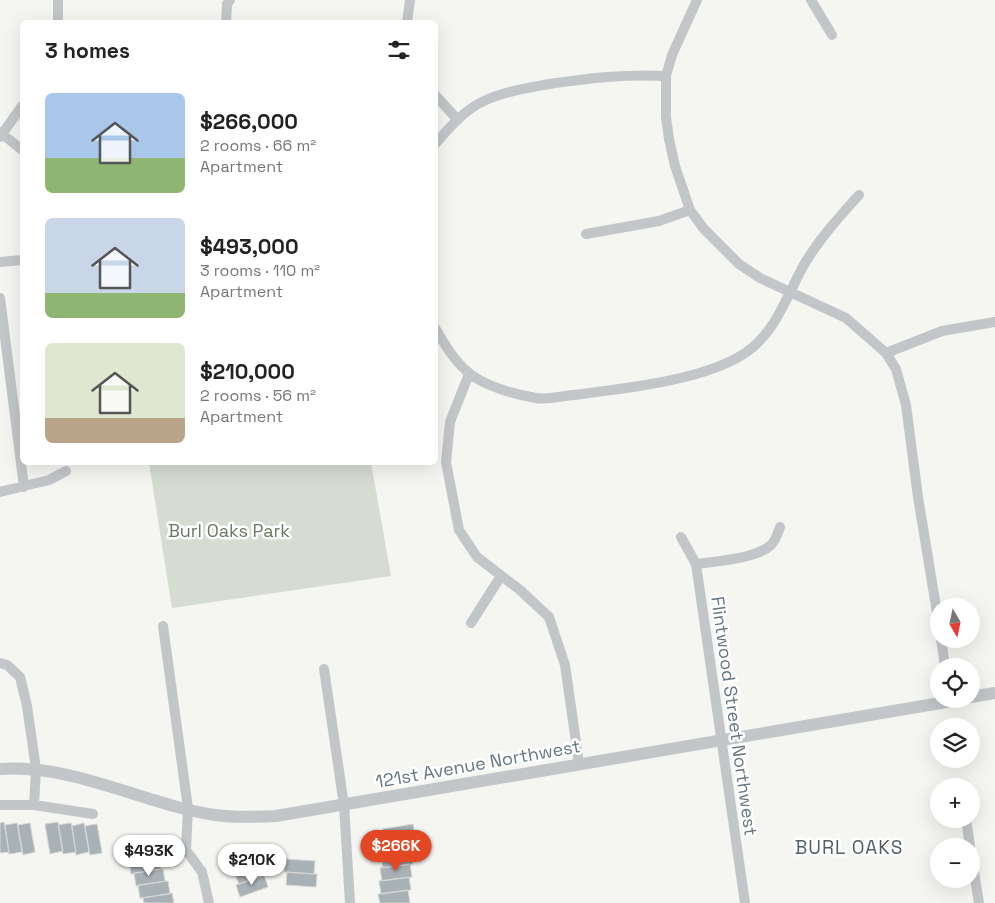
<!DOCTYPE html>
<html lang="en">
<head>
<meta charset="utf-8">
<style>
	body { margin:0; font-family:"Space Grotesk",sans-serif; background:#f2f2f2; color:#222; height:100vh; display:flex; flex-direction:column; font-size:19px; white-space:nowrap }
	* { box-sizing:border-box; margin:0 }
	p { font-size:16px; color:#767676 }
	.icon { flex:none; width:28px; height:28px; fill:none; stroke:currentColor; stroke-width:2; stroke-linecap:round; stroke-linejoin:round }
	.map { position:relative; flex:1; overflow:hidden }
	.panel { position:absolute; left:20px; top:20px; width:418px; height:445px; display:flex; flex-direction:column; background:#fff; border-radius:8px; box-shadow:0 5px 20px #0002 }
	.panel>* { flex:none }
	.needle { width:32px; rotate:171deg }
	.tools { position:absolute; left:930px; top:598px; display:grid; gap:10px }
	.tools a { display:grid; place-items:center; width:50px; height:50px; border-radius:50%; background:#fff; box-shadow:0 5px 20px #0002; font-size:25px }
	.price { position:absolute; translate:-50% -42px; padding:0 11px; border-radius:18px; background:#fff; color:#222; font-size:16px; line-height:32px; filter:drop-shadow(0 1px 2px #0008) }
	.price::after { content:''; position:absolute; left:50%; top:30px; width:15px; height:11px; margin-left:-8px; background:inherit; clip-path:polygon(0 0,100% 0,50% 100%) }
	.price.on { background:#e34723; color:#fff }
	ul { padding:0; list-style:none }
	li { display:flex; align-items:center; gap:15px; height:125px; padding:0 25px }
	li span { display:grid; place-items:center; flex:none; width:140px; height:100px; border-radius:8px; color:#555 }
	li>.icon { margin-inline-start:auto }
	span .icon { width:60px; height:60px; fill:#fffc; stroke-width:1 }
	li b { font-size:21px }
	h2 { display:flex; justify-content:space-between; align-items:center; height:60px; padding:0 25px; font-size:21px }
	.map>svg:first-child { display:block }
	.green { fill:#d6dcd2 }
	.building { fill:#a8b1b6; stroke:#d6d6d4 }
	.lines { fill:none; stroke-linecap:round; stroke-linejoin:round }
	.minor { stroke:#c2c6c9; stroke-width:10 }
	.tertiary { stroke:#c2c6c9; stroke-width:12 }
	.labels { text-anchor:middle; stroke-width:5; stroke-linejoin:round; paint-order:stroke }
	.park-label { font-size:18px; fill:#687963; stroke:#fff }
	.street-label { font-size:18px; fill:#647682; stroke:#fff }
	.neighbourhood-label { font-size:19px; letter-spacing:1px; fill:#525f67; stroke:#fff }
</style>
</head>
<body>
<div class="map">
<svg width="995" height="903" viewBox="0 0 995 903">
	<rect width="100%" height="100%" fill="#f5f5f1"/>
	<path class="green" d="M149,463H371L391,576L172,608Z"/>
	<path class="building" d="M4,822L9,852L0,853V823Z
		M58,822L63,851L50,854L45,824Z
		M17,823L22,852L9,854L5,825Z
		M30,823L35,852L23,855L18,825Z
		M71,823L76,852L63,854L58,825Z
		M84,823L89,852L76,855L72,826Z
		M97,824L102,853L90,855L85,826Z
		M413,824L415,837L385,841L383,829Z
		M412,838L414,850L384,855L382,842Z
		M411,851L413,864L383,868L381,855Z
		M159,856L161,869L131,874L129,861Z
		M285,859L315,861L314,874L284,872Z
		M262,862L267,874L239,884L234,872Z
		M410,864L412,877L382,881L380,868Z
		M161,869H163L165,881L136,886L134,873Z
		M287,872L317,874L316,887L286,885Z
		M264,875L268,887L240,897L236,885Z
		M409,877L411,890L381,894L379,881Z
		M168,881L170,894L140,898L138,885Z
		M408,890L410,903H380L378,894Z
		M172,893L174,903H144L143,898Z"/>
	<g class="lines">
		<path class="minor" d="M58,0V22
			M697,0L672,55L666,76V117L669,139L675,166L690,210L704,229L739,264L760,278L846,318L886,353L896,369L906,405L918,497L939,625
			M811,0L832,35
			M226,22L227,4L230,0
			M407,22L410,0
			M435,95L457,119
			M0,132L22,150
			M0,137L22,106
			M435,144C450,127 465,109 486,100C506,91 528,88 549,84C590,78 624,74 666,76
			M586,234L659,221L690,210
			M0,262L22,260
			M0,298L24,487
			M435,328C444,343 454,361 469,373C484,386 517,395 536,398C547,400 562,396 573,395C622,389 709,380 748,351C778,329 787,294 805,263C820,238 840,216 859,195
			M886,353L942,331L995,322
			M469,374L450,422L446,462L459,530L477,557L520,590L549,617L565,665L579,763
			M0,492L49,480L66,471
			M681,537L696,564L745,903
			M696,564C717,561 756,559 771,545C776,540 778,533 780,527
			M471,623L501,576
			M163,626L188,808L186,850L202,872L209,903
			M941,639L945,666
			M0,663L7,665L20,677L27,706L36,769L34,805
			M324,669L344,805L350,903
			M0,805H34L93,814
			M966,819L970,846
			M971,853L979,903"/>
		<path class="tertiary" d="M971,697L995,693
			M0,769C76,764 142,804 215,815C236,818 256,817 276,816L964,699"/>
	</g>
	<g class="labels">
		<g class="park-label">
			<text x="229" y="537">Burl Oaks Park</text>
		</g>
		<g class="street-label">
			<text transform="translate(734 716) rotate(82)" y="6">Flintwood Street Northwest</text>
			<text transform="translate(478 764) rotate(-10)" y="6">121st Avenue Northwest</text>
		</g>
		<g class="neighbourhood-label">
			<text x="849" y="854">BURL OAKS</text>
		</g>
	</g>
</svg>
<div class="tools">
<a><svg class="needle" viewBox="-14 -14 28 28"><path d="M0-13l5 13h-10z" fill="#e53935"/><path d="M0 13l5-13h-10z" fill="#767676"/></svg></a>
<a><svg class="icon" aria-label="locate" viewBox="0 0 24 24"><circle cx="12" cy="12" r="6"/><path d="M12 2v4M12 18v4M2 12h4M18 12h4"/></svg></a>
<a><svg class="icon" aria-label="layers" viewBox="0 0 24 24"><path d="M12 4l9 5-9 5-9-5zM3 14l9 5 9-5"/></svg></a>
<a>+</a>
<a>−</a>
</div>
<b class="price on" style="left:396px;top:872px">$266K</b>
<b class="price" style="left:149px;top:877px">$493K</b>
<b class="price" style="left:252px;top:886px">$210K</b>
<section class="panel">
<h2>3 homes<svg class="icon" aria-label="filters" viewBox="0 0 24 24"><path d="M4 7h16M4 17h16"/><circle cx="9" cy="7" r="2"/><circle cx="15" cy="17" r="2"/></svg></h2>
<ul>
<li><span style="background:linear-gradient(#a9c7e8 65%,#8fb573 0)"><svg class="icon" aria-label="home" viewBox="0 0 24 24"><path d="M3 11l9-7 9 7M6 9v11h12V9"/></svg></span><div><b>$266,000</b><p>2 rooms · 66 m²</p><p>Apartment</p></div></li>
<li><span style="background:linear-gradient(#c9d6e8 75%,#8fb573 0)"><svg class="icon" aria-label="home" viewBox="0 0 24 24"><path d="M3 11l9-7 9 7M6 9v11h12V9"/></svg></span><div><b>$493,000</b><p>3 rooms · 110 m²</p><p>Apartment</p></div></li>
<li><span style="background:linear-gradient(#dfe7d0 75%,#b9a48a 0)"><svg class="icon" aria-label="home" viewBox="0 0 24 24"><path d="M3 11l9-7 9 7M6 9v11h12V9"/></svg></span><div><b>$210,000</b><p>2 rooms · 56 m²</p><p>Apartment</p></div></li>
</ul>
</section>
</div>
</body>
</html>
